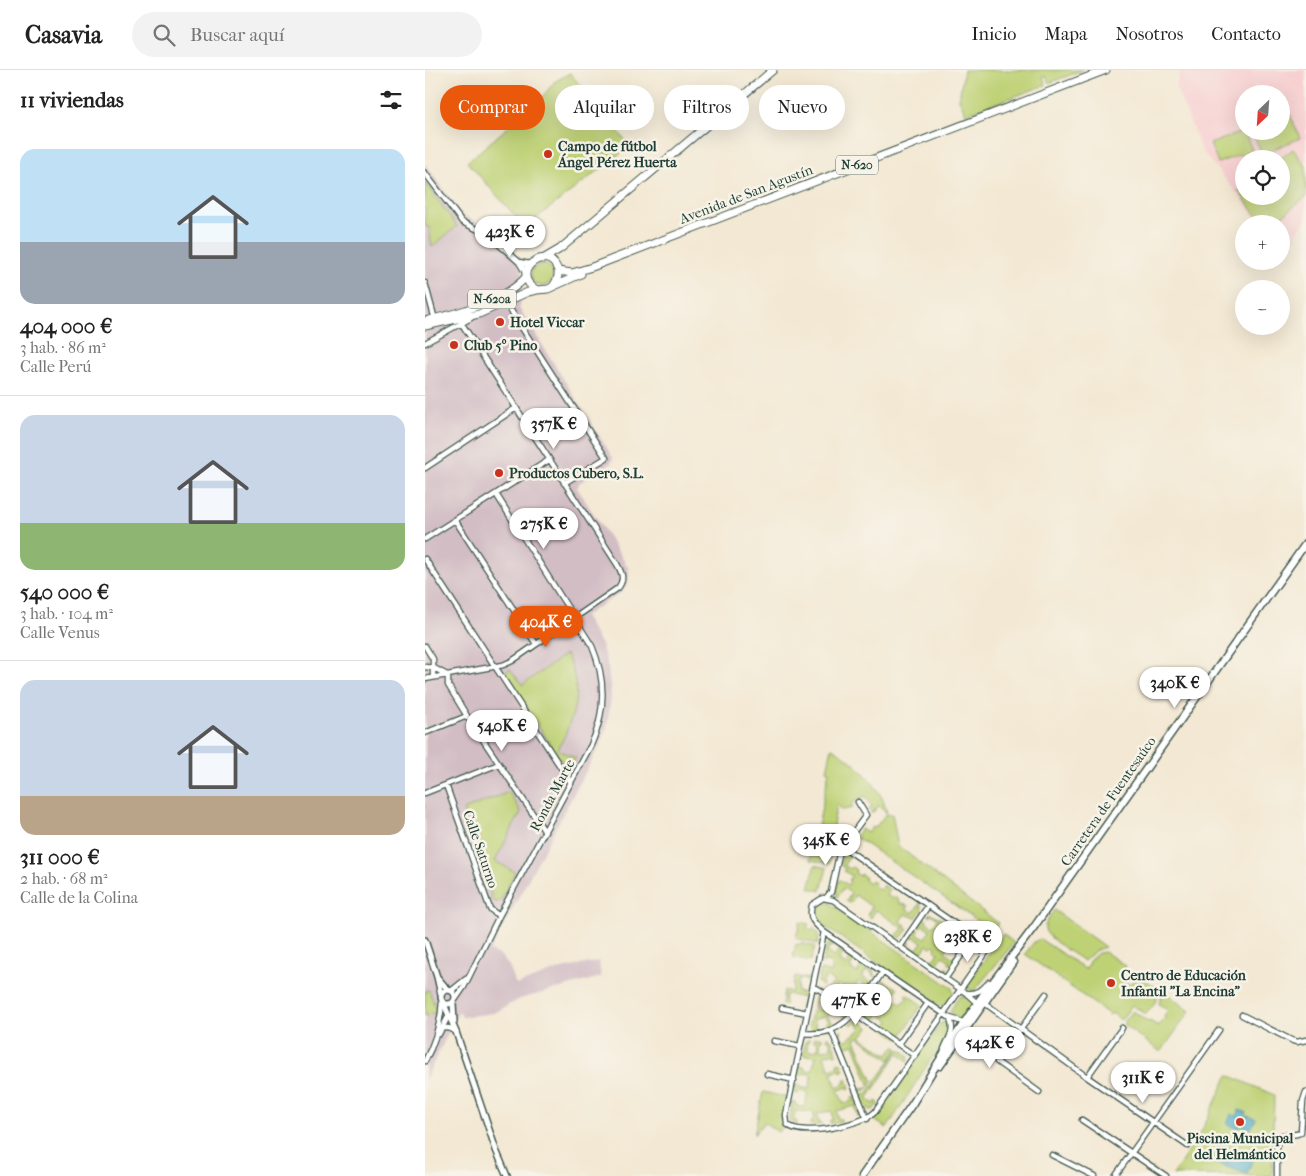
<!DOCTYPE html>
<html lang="es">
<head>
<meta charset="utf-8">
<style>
	body { margin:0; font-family:"IM FELL French Canon",serif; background:#f2f2f2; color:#222; height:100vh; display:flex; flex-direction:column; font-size:19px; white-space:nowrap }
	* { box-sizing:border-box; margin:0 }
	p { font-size:16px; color:#767676 }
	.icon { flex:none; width:28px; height:28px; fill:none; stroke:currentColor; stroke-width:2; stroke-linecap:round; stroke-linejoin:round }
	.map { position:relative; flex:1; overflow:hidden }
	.panel { display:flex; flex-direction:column; background:#fff; width:425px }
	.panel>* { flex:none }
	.top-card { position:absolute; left:15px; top:15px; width:475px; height:45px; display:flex; gap:10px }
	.needle { width:32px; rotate:205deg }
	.controls { position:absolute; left:810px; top:15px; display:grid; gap:10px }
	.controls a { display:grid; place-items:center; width:55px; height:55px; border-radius:50%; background:#fff; box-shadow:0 5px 20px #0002; font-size:25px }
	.price { position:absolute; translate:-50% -42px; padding:0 11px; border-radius:18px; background:#fff; color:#222; font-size:16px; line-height:32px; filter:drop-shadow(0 1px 2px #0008) }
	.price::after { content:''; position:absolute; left:50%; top:30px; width:15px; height:11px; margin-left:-8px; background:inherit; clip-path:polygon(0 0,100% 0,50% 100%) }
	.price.active { background:#ea580c; color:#fff }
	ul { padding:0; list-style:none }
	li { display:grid; align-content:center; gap:10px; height:265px; padding:0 20px }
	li+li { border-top:1px solid #e0e0e0 }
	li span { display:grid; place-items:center; height:155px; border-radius:15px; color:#555 }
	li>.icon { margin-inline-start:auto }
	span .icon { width:90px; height:90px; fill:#fffc; stroke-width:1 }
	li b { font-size:21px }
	h2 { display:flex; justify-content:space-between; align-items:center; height:60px; padding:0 20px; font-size:21px }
	.chip { padding:0 18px; border-radius:22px; background:#fff; box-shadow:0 5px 20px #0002; font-size:18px; line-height:45px }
	.chip.active { background:#ea580c; color:#fff }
	header { display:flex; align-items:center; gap:30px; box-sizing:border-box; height:70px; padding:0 25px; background:#fff; border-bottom:1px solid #e0e0e0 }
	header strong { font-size:24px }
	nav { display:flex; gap:28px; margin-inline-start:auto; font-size:18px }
	.search { width:350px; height:45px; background:#f2f2f2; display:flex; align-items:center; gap:12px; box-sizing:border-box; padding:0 18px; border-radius:28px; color:#767676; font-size:19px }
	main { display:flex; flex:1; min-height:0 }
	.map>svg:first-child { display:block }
	.built { fill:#f7cfd0; fill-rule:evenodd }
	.industrial { fill:#d2bdc5 }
	.green { fill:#bed174; stroke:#6e8754 }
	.water { fill:#48a9c7; stroke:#34737e }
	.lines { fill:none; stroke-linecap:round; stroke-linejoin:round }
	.minor-casing { stroke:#3f574c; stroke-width:7 }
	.tertiary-casing { stroke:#3f574c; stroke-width:8 }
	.secondary-casing { stroke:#3f574c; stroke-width:9 }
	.primary-casing { stroke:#3f574c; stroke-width:9 }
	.trunk-casing { stroke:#3f574c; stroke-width:9 }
	.minor { stroke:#fff; stroke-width:4.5 }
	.tertiary { stroke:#fff; stroke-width:5 }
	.secondary { stroke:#fff; stroke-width:6 }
	.primary { stroke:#fff; stroke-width:7 }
	.trunk { stroke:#fff; stroke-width:7 }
	.poi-dot { fill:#c8321e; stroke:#f7f3e8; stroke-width:2 }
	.labels { text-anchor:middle; stroke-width:5; stroke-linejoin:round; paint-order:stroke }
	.shield { fill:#f7f3e8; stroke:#60746a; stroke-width:1 }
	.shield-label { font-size:12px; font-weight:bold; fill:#1f3d34 }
	.poi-label { font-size:14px; font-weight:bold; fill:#1f3d34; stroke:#f7f3e8; text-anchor:start }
	.street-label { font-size:14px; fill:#1f3d34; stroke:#f7f3e8 }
</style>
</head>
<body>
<header>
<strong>Casavia</strong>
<div class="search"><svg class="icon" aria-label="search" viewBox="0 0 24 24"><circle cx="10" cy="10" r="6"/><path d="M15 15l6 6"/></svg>Buscar aquí</div>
<nav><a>Inicio</a><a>Mapa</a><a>Nosotros</a><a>Contacto</a></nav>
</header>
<main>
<section class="panel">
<h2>11 viviendas<svg class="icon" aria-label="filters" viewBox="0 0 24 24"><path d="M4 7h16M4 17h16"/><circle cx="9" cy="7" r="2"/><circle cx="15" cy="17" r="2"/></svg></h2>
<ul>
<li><span style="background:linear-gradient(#bfe0f5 60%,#9aa5b1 0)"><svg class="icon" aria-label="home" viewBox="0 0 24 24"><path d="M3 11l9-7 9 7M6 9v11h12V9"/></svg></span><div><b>404 000 €</b><p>3 hab. · 86 m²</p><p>Calle Perú</p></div></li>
<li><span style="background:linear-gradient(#c9d6e8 70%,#8fb573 0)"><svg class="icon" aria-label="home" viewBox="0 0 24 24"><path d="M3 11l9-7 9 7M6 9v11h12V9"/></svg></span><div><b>540 000 €</b><p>3 hab. · 104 m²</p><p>Calle Venus</p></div></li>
<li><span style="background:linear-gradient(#c9d6e8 75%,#b9a48a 0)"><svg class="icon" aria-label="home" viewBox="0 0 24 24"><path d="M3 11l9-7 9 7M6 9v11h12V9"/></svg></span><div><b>311 000 €</b><p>2 hab. · 68 m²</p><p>Calle de la Colina</p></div></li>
</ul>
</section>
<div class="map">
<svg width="881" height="1106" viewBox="0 0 881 1106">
	<rect width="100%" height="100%" fill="#f7f3e8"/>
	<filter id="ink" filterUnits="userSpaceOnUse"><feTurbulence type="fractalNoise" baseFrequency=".02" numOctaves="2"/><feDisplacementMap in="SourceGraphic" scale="10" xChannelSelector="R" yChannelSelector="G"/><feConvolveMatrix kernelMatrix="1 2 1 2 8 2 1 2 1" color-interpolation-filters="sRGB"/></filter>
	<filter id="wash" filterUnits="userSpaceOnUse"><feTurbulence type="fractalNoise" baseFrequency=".0096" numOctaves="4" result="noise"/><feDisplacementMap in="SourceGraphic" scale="20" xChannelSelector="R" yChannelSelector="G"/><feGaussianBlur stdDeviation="1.12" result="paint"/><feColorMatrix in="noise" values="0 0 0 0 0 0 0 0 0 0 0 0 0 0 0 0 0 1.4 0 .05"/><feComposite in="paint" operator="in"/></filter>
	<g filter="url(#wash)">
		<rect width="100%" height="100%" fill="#f3e8d3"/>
		<path class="built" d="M755,0H881V149L871,165L873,168L859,179L856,177V154H837L777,81L751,18ZM819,24H856V61H819ZM819,89H856V126H819Z"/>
		<path class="industrial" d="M0,94L36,144L62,157L88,180L98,205L94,238L188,388L185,394L155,412L152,418L203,497L204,503L203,513L197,522L159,546L176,575L183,597L186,627L182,657L177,671L65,881L76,886L84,896L91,915L132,900L174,891L176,907L95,929L69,943L37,947L34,941L0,1010Z"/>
		<path class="green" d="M539,0H658L624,13L621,6L618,7L621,15L541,44L534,29Z
			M145,3L205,76L100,157L42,92L116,29L129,12Z
			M864,42L875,68L837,84L827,61H856V45Z
			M819,61L827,80L793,93L785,74Z
			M868,79L881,96V127L847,154H839L813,121L819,116V126H856V89H855Z
			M0,113L32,156L7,177L4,157L0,156Z
			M106 205a11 11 0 1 1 22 0a11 11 0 1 1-22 0Z
			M141,584C159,621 150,644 133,680L151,688L146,696L141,698L79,603L85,599L97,615Z
			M407,678C424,687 449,710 457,728C459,732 460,738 462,743L453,736L447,744L444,739L447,737L440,726L426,734L428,738L417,740L412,734L407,760L393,757L404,701L402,700Z
			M84,722L96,742L70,791L90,802L76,830L71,832L68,831L38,740Z
			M467,744L473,776L573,853L569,860L572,862L565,872H563L569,862L432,768L426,776V772L436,759L443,763L447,757L450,758L460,745Z
			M391,759L411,763L404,794L385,790Z
			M421,784L425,786L419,795L425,799L427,797L431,800L430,803L435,806L436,804L440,807L439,809L444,813L446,810L450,813L449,816L455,820L458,815L465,820L462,825L468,829L470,827L474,830L473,832L478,835L479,834L483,836L482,839L488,843L495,833L497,839L491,848L480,844L475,851L481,855L480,857L483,859L476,868L470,867L478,858L451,840L446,848L442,845L447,837L430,825L425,833L421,831L426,823L419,818L412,827L411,826L413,811L415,810L423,815L425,811L424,810L427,806L419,801L420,799L416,796L417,788Z
			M390,795L402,798L396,821L384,818Z
			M399,832L405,833L527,918L528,924L521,935L515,936L392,851C387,844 389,835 399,832Z
			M629,840L680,877L671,880L659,891C651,886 619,867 620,858C620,852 626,845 629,840Z
			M506,843L520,851L519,854L517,853L512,860L523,867L528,861L526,859L528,857L531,859L524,871L532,859L544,868L542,872L539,870L541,868L533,863L528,871L535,876L537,874L539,875L534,883L531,881L533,879L525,874L520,882L527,887L529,885L531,887L526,895L523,893L525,891L518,886L512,894L519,899L521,897L523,898L521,902L509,894L510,892L508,894L504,891L506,889L508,890L513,883L510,880L511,877L508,875L506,877L502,875L497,882L498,883L497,885L483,874V871L486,873L484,875L492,879L497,872L490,867L488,868L486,867L491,859L494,861L492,863L500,868L505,860L498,855L496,857L494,856L499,848L502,850L501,852L508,856L513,849L506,844L504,846L502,845Z
			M375,852L384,854L382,857L385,861L388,858C394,863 394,867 393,874L371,868Z
			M578,864L589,873L549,921L545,920L542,916L543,913Z
			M615,869L660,899L664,894L663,892L673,883L680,882L701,896L695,908L705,915L712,904L730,917C736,928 728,936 721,944L707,935L696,950L687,943L685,945L600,884L609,872Z
			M375,873L390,876L386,891L368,887L371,874L374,875Z
			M405,873L409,874L408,876H406L402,882L410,887L414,878L420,882L413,890L421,895L426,886L432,890L429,891L425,898L432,903L437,894L450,903V907L447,905L448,904L442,900L437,907L446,912L443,918L434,911L429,918L435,923L437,921L439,923L434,930L426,923L421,930L427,934L429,932L432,934C425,938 419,931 413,927L415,925L416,926L421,919L413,914L408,924L402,920L409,912L402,907L397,913L399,914L397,916L393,912L396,900L406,903L407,894L400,892L397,894L402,875Z
			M370,906L385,909L384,913L382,912V910L374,909L372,922L379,923L380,921L383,922L379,939L375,938L379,928L361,924L359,932H361L360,935H357L359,920L367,922Z
			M458,910L473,919L466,926L477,934L482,928L480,926L481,924L497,935L474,969L460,959L465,951L454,943L449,952L436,942L437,939L439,940L438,942L444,946L449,939L443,934L442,936L439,934L444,927L447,929L446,931L452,935L457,928L451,923L450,925L447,923L452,916L460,923L465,916L459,912L457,913L455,912Z
			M4,920L12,942L0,946V921Z
			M737,920L765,941L736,982L700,956V951L708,941L723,952L725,951L733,956L740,948L739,947L743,941L734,934Z
			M395,924L420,941L421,946L420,949L413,939L402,946L410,956L401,959L400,955L403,954L400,946L389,949L392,961H387L384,955L391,926L393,932L390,933L392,941L405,936L400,929L397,930Z
			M536,926H540L549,932L537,951L530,947L525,941L534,927Z
			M429,950L434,951L444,957L436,967L463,985L470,976L473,978L465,990L433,967L430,969L448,1012C444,1018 442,1020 435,1022L434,1020L445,1016L429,974L417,978L412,966L416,960L417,962L415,965L420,971L436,959L431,952L426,955L425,953Z
			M522,952L525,956C525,964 516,978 512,987L508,986L462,1058L449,1050L516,953Z
			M402,966L406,969L412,983L409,984L408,982L399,986L405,999L413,996L412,993L415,992L419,1000L416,1002L415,999L406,1003L412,1017L420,1013L419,1010L422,1009L425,1018L423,1019L422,1017L413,1021L419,1034L427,1031L426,1028L429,1027L436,1043L433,1047L430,1036L411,1041L413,1049H416V1052L406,1054L405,1051L408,1050L407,1041L393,1043V1052H396V1055H385L386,1052H388L389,1042L370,1041L369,1051H372V1055L365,1051L367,1032L371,1033V1036L380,1037L383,1023L374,1021L373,1024L369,1023L371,1014L375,1015V1017L384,1019L387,1005L378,1003L377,1005L373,1004L375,996L379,997V999L387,1001L391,986L378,985L380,972L384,968V971L382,972L383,981L393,980L392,971H389L388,968L397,967V970L395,971L396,980L406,979L405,970H402Z
			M474,979C479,982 486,985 483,991L473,983L442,1029L449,1034L451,1031L454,1033L448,1040C440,1040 439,1033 436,1026L442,1024Z
			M803,1005L849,1025L847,1106L748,1105L777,1060Z
			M338,1022L361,1027L357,1047L359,1056L353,1062L339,1052L329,1065Z"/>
		<path class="water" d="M814,1040L821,1042L820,1045L831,1049L826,1059L816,1055L814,1059L802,1054L806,1044L812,1046Z
			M794,1075L829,1087L822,1104L788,1092Z"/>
	</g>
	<g filter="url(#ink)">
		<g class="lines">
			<defs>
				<path id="minor" d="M0,103L37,152L62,164L94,192
					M101,204L94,192L105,194
					M0,213L9,246
					M81,233L181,388L139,413
					M0,273L46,248
					M0,398L91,338
					M30,450L111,574
					M0,469L124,390
					M0,489L146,713
					M0,576L8,589V607
					M0,597L9,598L22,605
					M23,605V615L42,646L120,762
					M0,609L78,595L87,591L193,518C200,509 197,503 192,494L37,254
					M0,663L42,646
					M21,715L65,839L74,846
					M0,723L74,694
					M417,776L565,878
					M401,828L406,822L415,780L441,745L433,732
					M399,862L361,1045L362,1054C375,1068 437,1055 450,1042L574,864
					M475,877L503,836
					M520,909L549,867
					M388,917L395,920L490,986
					M26,921L41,909
					M541,923C553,924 557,920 564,912
					M30,930L39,917L74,846L166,675C181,642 181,609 167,576L71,424
					M357,938L382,943
					M817,945L868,971L872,972L881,970
					M541,953L525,948L399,862C389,853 383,848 387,835L398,828L408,830L541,923L552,933L561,934L662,1007L763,1076
					M17,959C23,957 26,958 31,962
					M407,962L442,1049
					M378,963C422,969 436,932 458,902
					M14,964L24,945
					M349,971L375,976
					M474,974L503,933
					M519,979C524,966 530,963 525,948
					M0,991C10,972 16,954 17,931
					M342,1004L369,1010
					M662,1007L697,958
					M614,1022L572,992L621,924
					M657,1050L741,1106
					M627,1085L669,1106
					M690,1106L794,960
					M852,1106V1075L854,1066C861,1063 870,1067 876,1062L878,1031L881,1022"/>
				<path id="tertiary" d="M0,870L12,907L16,925
					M13,908L23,920
					M16 927a7 7 0 1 1 14 0a7 7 0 1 1-14 0Z
					M28,933L29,952
					M19,934L31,962L71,1080L82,1106"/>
				<path id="secondary" d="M515,996L588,892
					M486,1036L517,986L552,933L609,857L881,473
					M437,1106L488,1033"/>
				<path id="primary" d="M118,189L135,179L348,0"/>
				<path id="trunk" d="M133,201L147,203L167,197L681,0
					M128,216C132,211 135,205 132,198C121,173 82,203 112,220L123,219L156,204
					M0,251C32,243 79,232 101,207
					M0,256L54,244L103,222L112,220"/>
			</defs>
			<use href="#minor" class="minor-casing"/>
			<use href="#tertiary" class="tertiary-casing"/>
			<use href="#secondary" class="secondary-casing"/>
			<use href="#primary" class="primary-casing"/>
			<use href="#trunk" class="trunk-casing"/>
			<use href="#minor" class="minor"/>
			<use href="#tertiary" class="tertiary"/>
			<use href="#secondary" class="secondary"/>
			<use href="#primary" class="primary"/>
			<use href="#trunk" class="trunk"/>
		</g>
	</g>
	<g class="poi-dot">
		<circle cx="123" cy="84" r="5"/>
		<circle cx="75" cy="252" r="5"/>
		<circle cx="29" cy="275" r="5"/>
		<circle cx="74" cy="403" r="5"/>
		<circle cx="686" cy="913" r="5"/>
		<circle cx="815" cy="1052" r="5"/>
	</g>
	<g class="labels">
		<g class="shield">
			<rect x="411" y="85.5" width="42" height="19" rx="4"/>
			<rect x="43" y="219.5" width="48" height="19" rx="4"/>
		</g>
		<g class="shield-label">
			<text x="432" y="99">N-620</text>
			<text x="67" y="233">N-620a</text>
		</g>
		<g class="poi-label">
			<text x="133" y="81">Campo de fútbol<tspan x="133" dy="16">Ángel Pérez Huerta</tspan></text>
			<text x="85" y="257">Hotel Viccar</text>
			<text x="39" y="280">Club 5º Pino</text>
			<text x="84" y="408">Productos Cubero, S.L.</text>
			<text x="696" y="910">Centro de Educación<tspan x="696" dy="16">Infantil "La Encina"</tspan></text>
			<text x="815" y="1073" text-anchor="middle">Piscina Municipal<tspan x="815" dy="16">del Helmántico</tspan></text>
		</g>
		<g class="street-label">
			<text transform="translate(321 124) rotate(-21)" y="5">Avenida de San Agustín</text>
			<text transform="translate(127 725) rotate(-62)" y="5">Ronda Marte</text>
			<text transform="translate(683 731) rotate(-55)" y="5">Carretera de Fuentesaúco</text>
			<text transform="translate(56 779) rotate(71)" y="5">Calle Saturno</text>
		</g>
	</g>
</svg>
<div class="controls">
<a><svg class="needle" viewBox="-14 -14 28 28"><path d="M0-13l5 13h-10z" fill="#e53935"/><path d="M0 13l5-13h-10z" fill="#767676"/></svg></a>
<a><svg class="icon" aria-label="locate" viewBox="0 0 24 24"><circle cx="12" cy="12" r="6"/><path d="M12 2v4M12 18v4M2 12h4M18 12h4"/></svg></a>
<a>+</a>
<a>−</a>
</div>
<b class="price" style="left:85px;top:188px">423K €</b>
<b class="price" style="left:129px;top:380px">357K €</b>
<b class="price" style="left:119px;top:480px">275K €</b>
<b class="price active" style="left:121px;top:578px">404K €</b>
<b class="price" style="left:750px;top:639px">340K €</b>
<b class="price" style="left:77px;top:682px">540K €</b>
<b class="price" style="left:401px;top:796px">345K €</b>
<b class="price" style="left:543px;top:893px">238K €</b>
<b class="price" style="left:431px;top:956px">477K €</b>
<b class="price" style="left:565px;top:999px">542K €</b>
<b class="price" style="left:718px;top:1034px">311K €</b>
<div class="top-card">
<a class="chip active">Comprar</a>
<a class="chip">Alquilar</a>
<a class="chip">Filtros</a>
<a class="chip">Nuevo</a>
</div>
</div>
</main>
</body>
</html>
